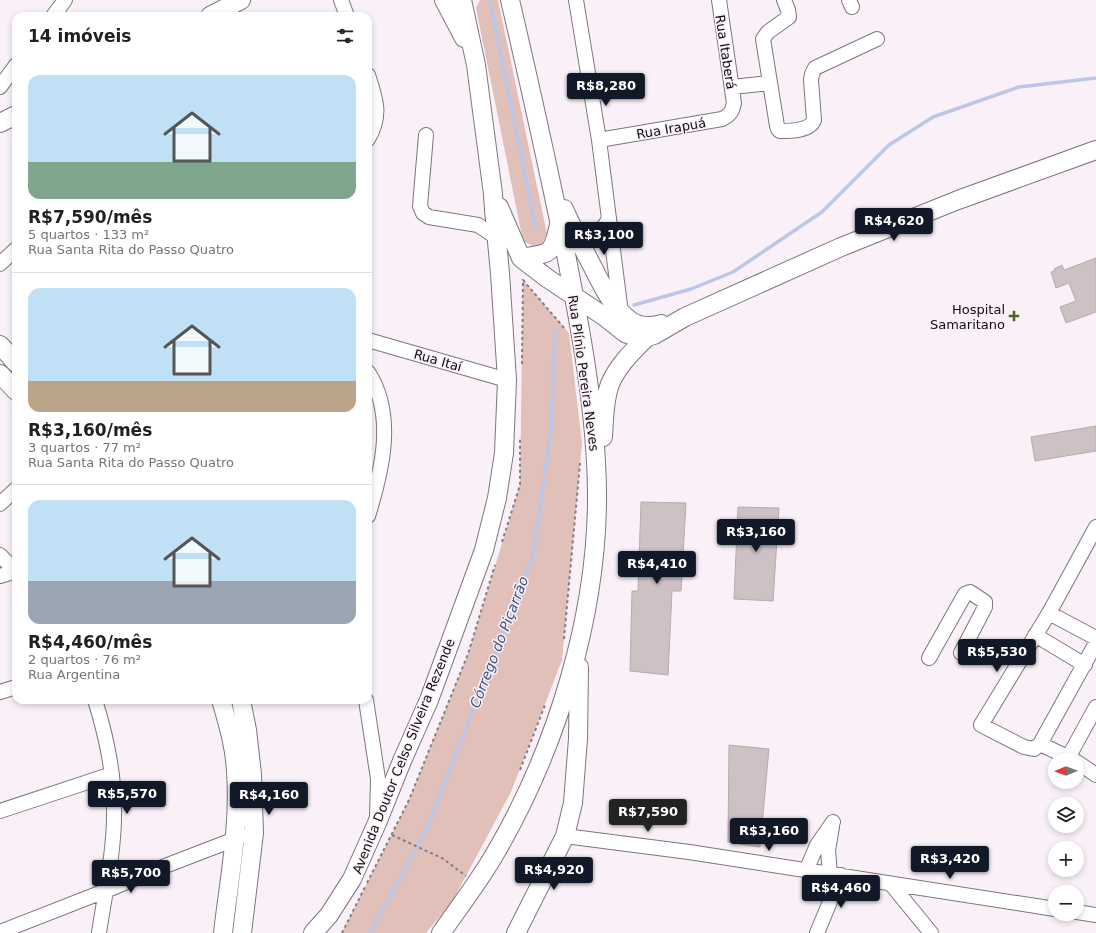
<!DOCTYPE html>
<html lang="pt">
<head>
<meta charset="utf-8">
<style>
	body { margin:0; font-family:"DejaVu Sans",sans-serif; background:#f6f6f6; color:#202124; height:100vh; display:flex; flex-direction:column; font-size:15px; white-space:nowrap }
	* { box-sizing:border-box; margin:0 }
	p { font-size:13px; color:#757577 }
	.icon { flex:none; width:22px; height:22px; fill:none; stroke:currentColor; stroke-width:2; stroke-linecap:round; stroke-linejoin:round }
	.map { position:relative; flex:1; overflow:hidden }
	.side { position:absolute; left:12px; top:12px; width:360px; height:692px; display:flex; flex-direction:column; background:#fff; border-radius:12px; box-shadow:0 2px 6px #0003 }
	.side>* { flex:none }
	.needle { width:26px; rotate:269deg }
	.controls { position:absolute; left:1048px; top:753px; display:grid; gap:8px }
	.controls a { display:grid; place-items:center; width:36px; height:36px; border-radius:50%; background:#fff; box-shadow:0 2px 6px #0003; font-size:20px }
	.price { position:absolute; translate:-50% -34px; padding:0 9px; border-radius:4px; background:#111827; color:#fff; font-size:13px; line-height:26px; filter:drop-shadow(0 1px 2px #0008) }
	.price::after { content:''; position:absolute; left:50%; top:24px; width:12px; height:9px; margin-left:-6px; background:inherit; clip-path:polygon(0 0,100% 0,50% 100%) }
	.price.on { background:#222; color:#fff }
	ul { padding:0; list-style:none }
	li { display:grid; align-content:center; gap:8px; height:212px; padding:0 16px }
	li+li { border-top:1px solid #e0e0e0 }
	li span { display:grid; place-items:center; height:124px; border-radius:12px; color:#555 }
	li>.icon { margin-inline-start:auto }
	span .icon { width:72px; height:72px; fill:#fffc; stroke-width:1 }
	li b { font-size:17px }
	h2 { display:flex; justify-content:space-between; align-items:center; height:48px; padding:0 16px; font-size:17px }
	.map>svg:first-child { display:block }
	.green { fill:#e0c0b8 }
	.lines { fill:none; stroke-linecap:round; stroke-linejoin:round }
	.stream { stroke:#bcc7e7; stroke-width:3.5 }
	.building { fill:#cdc1c3; stroke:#b7aaad }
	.minor-casing { stroke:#7e767d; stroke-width:16 }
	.major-casing { stroke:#7e767d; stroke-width:20 }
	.path { stroke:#837d82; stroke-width:2; stroke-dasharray:3 3; stroke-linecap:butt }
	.minor { stroke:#fff; stroke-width:14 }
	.major { stroke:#fff; stroke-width:18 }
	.poi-dot { fill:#496619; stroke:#faf1f8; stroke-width:1.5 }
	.labels { text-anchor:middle; stroke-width:3; stroke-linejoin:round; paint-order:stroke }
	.street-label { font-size:13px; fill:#100d10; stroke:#faf1f8 }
	.poi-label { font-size:13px; fill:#100d10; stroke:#faf1f8; text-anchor:end }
	.water-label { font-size:14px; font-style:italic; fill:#455280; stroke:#faf1f8 }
</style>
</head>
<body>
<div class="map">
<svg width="1096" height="933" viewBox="0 0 1096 933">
	<rect width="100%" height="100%" fill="#faf1f8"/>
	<path class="green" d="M480,0H498L547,234L539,249L523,241L476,8Z
		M523,280L569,333L582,443L562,660L511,792L452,902L426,933H342L409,800L468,654L520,485Z"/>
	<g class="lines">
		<path class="stream" d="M490,2L536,228
			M634,305L691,289L733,272L822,212L889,145L933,117L1019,87L1096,78
			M370,933L427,828L533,556L551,428L555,330"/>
	</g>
	<path class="building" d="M1096,258V312L1066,323L1060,307L1076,301L1069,283L1056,288L1051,272L1055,271L1054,269L1062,265L1064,270Z
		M1096,426V451L1035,461L1031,437Z
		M641,502L686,503L681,591H672L668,675L630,671L632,591H638Z
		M738,507L779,508L773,601L734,599Z
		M729,745L769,749L760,847L728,842Z"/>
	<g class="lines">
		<defs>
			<path id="minor" d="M341,0L347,16
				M576,0L599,140L621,313
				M784,0L788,10L789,17L768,32L763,39L777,126L778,129L780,131C791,131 810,131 814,120L811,80L812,74L815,68L877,39
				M849,0L852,7
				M53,16L65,0
				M368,75C376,99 382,116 368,139
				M0,87L16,65
				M732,87L770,83
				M426,135L420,206L423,213L429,217L478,225L497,238
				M599,140L722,119C730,115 732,112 734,103L719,0
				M576,235C593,234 601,235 609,218
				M0,264L16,249
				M368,340L507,380
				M368,372C396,415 382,471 368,516
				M0,504L16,489
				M0,555L16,572
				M0,576L16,571
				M1049,613L1096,638
				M1035,635L1085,665
				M929,658L965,594L970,592L985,602V607L961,653
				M0,692L16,687
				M95,700C106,735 114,772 114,808C115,849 105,892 99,933
				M366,700L378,779L377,817
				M1040,744L1096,643
				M1069,756L1096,707
				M1074,760L1040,744L1034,749L1024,747L981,725L1049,613L1096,527
				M1077,762L1096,775
				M0,811L112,774
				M565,836L689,852L1055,909
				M806,871L817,845L833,822
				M830,875L828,850L832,827
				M891,884L931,933
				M1077,912L1096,915
				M0,932L105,891L165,866L243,836
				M817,933L841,875"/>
			<path id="major" d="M444,0L464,38
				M210,16L241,0
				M0,123L16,115
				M499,207L521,258L547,278L605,317L625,333L639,338L647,337L654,335L685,317L841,247L958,200L1096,150
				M564,209C571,225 579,240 587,256C599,278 610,307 631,321C640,327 651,327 661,324
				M521,258C550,253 552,256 559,225
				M0,345L16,363
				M0,374L16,391
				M603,437C604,420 604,400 610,384C618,365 633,351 647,337
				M221,700C228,724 235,747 236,772C240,825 229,880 223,933
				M241,700L247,730L252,774L254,833L242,933
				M313,933L329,915L352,879L377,823L402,761L429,700L484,550L497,498L504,453L507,380L500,273L494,210L493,194L476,65L462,0
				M441,933C460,906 480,880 496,852C557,747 598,614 597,492C596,409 580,326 564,244C547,163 529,81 510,0
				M516,933L565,836L573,803L578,739L579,667"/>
		</defs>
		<use href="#minor" class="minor-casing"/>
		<use href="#major" class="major-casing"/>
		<path class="path" d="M522,364L523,280L565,329
			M502,542L520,485V437
			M564,639L580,463
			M520,770L545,705
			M392,835L442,858L466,876
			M367,883L409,800L468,654L495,565
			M342,933L365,887"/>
		<use href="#minor" class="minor"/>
		<use href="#major" class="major"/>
	</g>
	<path class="poi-dot" d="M1012 310h4v4h4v4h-4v4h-4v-4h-4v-4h4z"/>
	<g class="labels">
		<g class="street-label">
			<text transform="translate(726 52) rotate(81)" y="5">Rua Itaberá</text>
			<text transform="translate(671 128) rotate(-10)" y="5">Rua Irapuá</text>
			<text transform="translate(438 360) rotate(16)" y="5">Rua Itaí</text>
			<text transform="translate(584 373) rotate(82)" y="5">Rua Plínio Pereira Neves</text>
			<text transform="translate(403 756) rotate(-68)" y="5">Avenida Doutor Celso Silveira Rezende</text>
		</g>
		<g class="poi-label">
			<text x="1005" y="314">Hospital<tspan x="1005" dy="15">Samaritano</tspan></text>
		</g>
		<g class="water-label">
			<text transform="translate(499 642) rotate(-69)" y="5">Córrego do Piçarrão</text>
		</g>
	</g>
</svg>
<div class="controls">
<a><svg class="needle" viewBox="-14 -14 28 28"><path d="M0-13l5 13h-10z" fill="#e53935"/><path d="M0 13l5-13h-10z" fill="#757577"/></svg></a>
<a><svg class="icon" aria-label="layers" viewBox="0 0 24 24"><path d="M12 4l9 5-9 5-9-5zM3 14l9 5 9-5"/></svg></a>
<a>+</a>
<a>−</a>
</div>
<b class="price" style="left:606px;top:107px">R$8,280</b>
<b class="price" style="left:894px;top:242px">R$4,620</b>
<b class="price" style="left:604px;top:256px">R$3,100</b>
<b class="price" style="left:756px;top:553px">R$3,160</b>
<b class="price" style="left:657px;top:585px">R$4,410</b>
<b class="price" style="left:997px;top:673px">R$5,530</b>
<b class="price" style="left:127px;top:815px">R$5,570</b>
<b class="price" style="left:269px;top:816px">R$4,160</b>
<b class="price on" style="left:648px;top:833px">R$7,590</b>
<b class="price" style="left:769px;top:852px">R$3,160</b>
<b class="price" style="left:950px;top:880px">R$3,420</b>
<b class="price" style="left:554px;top:891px">R$4,920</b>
<b class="price" style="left:131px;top:894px">R$5,700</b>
<b class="price" style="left:841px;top:909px">R$4,460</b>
<section class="side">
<h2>14 imóveis<svg class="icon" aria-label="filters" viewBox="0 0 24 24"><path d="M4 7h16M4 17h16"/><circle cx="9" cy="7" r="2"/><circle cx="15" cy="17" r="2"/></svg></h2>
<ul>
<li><span style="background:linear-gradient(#bfe0f5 70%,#7fa58c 0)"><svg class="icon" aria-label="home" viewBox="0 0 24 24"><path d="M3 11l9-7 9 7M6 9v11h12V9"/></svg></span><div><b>R$7,590/mês</b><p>5 quartos · 133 m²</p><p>Rua Santa Rita do Passo Quatro</p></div></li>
<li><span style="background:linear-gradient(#bfe0f5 75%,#b9a48a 0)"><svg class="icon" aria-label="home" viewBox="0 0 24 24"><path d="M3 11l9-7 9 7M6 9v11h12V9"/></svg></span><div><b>R$3,160/mês</b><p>3 quartos · 77 m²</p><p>Rua Santa Rita do Passo Quatro</p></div></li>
<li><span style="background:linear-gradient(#bfe0f5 65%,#9aa5b1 0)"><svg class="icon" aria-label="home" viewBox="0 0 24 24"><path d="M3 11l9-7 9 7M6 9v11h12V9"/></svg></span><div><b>R$4,460/mês</b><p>2 quartos · 76 m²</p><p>Rua Argentina</p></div></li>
</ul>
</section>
</div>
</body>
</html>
